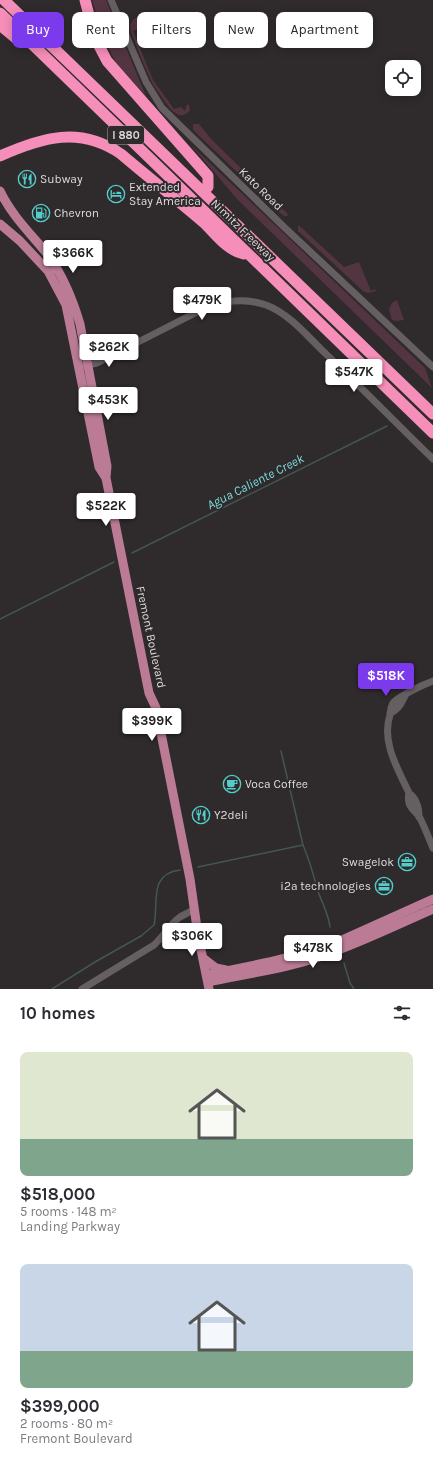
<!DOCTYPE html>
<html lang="en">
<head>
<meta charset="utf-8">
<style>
	body { margin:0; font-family:Karla,sans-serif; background:#f7f7f7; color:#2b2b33; height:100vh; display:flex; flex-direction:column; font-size:15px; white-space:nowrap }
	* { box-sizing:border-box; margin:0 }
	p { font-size:13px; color:#7c7c81 }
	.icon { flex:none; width:22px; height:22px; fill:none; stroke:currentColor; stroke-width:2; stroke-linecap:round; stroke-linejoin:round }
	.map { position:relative; height:989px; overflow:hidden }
	.side { display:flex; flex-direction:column; background:#fff; flex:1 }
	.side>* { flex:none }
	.top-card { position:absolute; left:12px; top:12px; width:409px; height:36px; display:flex; gap:8px }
	.buttons { position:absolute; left:385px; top:60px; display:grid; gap:8px }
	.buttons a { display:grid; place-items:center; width:36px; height:36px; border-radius:8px; background:#fff; box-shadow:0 2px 10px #0003; font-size:20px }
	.price { position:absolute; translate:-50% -34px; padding:0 9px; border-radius:4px; background:#fff; color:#222; font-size:13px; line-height:26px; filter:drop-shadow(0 1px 2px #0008) }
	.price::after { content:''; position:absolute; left:50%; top:24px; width:12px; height:9px; margin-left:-6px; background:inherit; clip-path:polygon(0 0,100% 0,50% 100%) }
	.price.active { background:#7c3aed; color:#fff }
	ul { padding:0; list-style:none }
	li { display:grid; align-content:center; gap:8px; height:212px; padding:0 20px }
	li span { display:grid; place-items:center; height:124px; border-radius:8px; color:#555 }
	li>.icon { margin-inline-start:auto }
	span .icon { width:72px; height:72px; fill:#fffc; stroke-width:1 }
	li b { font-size:17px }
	h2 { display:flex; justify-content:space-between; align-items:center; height:48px; padding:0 20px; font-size:17px }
	.tag { padding:0 14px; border-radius:8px; background:#fff; box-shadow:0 2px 10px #0003; font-size:14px; line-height:36px }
	.tag.active { background:#7c3aed; color:#fff }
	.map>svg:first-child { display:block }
	.green { fill:#533541 }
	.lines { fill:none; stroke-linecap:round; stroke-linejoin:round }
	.stream { stroke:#435655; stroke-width:1.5 }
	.minor { stroke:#655f61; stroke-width:7 }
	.major { stroke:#bb7b95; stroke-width:9 }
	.highway { stroke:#f58eb8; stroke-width:11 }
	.labels { text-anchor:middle; stroke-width:4; stroke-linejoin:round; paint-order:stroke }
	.shield { fill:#2f2a2c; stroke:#aaa7a8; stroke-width:1 }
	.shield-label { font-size:11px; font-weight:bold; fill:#dfdcdd }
	.poi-label { font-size:12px; fill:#dfdcdd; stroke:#2f2a2c; text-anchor:start }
	.street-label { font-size:12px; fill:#dfdcdd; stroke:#2f2a2c }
	.water-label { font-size:13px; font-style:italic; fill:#7bd9d6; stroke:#2f2a2c }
</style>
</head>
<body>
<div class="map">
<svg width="433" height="989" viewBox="0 0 433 989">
	<rect width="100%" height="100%" fill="#2f2a2c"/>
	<path class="green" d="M92,0H106L146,96L116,63L105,41Z
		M142,15L150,16L155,22L133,31L153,80L174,109L181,107L185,111L186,106L189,104L190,110C179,125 167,104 161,96C158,91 153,86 151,80C143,64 137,48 131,32C128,22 134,18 142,15Z
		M193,124H199L212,140L287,213L288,216H284L280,213L193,130Z
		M190,144L425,368L432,388L237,199Z
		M298,225L303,229L344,267L359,262L371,291L375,289L376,291L368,293L363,291L298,231Z
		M397,300L404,320L396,321L392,320L389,310L392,303Z"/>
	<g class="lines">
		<path class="stream" d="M132,553L387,426
			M0,619L114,562
			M281,751L303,845
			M198,867L303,845C309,859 313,873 317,888C321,902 328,911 330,927
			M344,963L350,983L354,989
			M52,989L95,962L141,936L154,925C159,902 148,874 180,870"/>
		<path class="minor" d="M111,0L146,82L162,108L285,228L433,367
			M83,366L97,363L201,310C223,301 243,297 266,305C290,314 308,337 327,355C363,389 397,424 433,459
			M390,713C399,710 401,703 405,696
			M409,793C406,807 414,809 420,818C425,828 429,839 433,848
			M419,817C419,807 417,799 409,793C398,769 381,742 390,715C391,710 390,705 395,701C404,694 422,685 433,681
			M82,989L154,945C163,937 170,924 180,917C185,914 190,912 194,909"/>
		<path class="major" d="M0,191C11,214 28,231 44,250C62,272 72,297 80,324L107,466L106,478L149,693L156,708L190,879L198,935L209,989
			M0,224L20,241L48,271L66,305L99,467L106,478
			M203,958L216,968L226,970
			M207,975L269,962L324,948L433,899
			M208,982C251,973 297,967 338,950C370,938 401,923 433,909"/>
		<path class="highway" d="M4,0L433,414
			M85,0L95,38L107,61L208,176V187
			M0,13L433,433
			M0,25L18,40
			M0,156C43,137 80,126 121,154C148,177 176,199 203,222C215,233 227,251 244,254"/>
	</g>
	<defs>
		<symbol id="restaurant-ring" viewBox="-11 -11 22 22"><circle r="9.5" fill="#2f2a2c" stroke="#53cdca" stroke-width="1.5"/><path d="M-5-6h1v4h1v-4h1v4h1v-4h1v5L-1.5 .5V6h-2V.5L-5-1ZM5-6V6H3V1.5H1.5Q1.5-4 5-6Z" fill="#53cdca"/></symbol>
		<symbol id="hotel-ring" viewBox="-11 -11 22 22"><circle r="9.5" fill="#2f2a2c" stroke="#53cdca" stroke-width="1.5"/><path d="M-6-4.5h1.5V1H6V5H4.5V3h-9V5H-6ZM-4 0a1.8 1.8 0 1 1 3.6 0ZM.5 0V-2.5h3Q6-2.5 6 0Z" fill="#53cdca"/></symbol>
		<symbol id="fuel-ring" viewBox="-11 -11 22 22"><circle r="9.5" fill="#2f2a2c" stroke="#53cdca" stroke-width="1.5"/><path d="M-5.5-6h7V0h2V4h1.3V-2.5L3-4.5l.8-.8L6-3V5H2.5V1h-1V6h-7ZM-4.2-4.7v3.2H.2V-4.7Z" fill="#53cdca"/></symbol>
		<symbol id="cafe-ring" viewBox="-11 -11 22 22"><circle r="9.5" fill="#2f2a2c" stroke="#53cdca" stroke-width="1.5"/><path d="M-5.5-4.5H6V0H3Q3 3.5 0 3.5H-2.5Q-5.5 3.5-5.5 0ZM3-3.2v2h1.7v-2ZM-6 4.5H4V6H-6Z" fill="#53cdca"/></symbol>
		<symbol id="office-ring" viewBox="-11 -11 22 22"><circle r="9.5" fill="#2f2a2c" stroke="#53cdca" stroke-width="1.5"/><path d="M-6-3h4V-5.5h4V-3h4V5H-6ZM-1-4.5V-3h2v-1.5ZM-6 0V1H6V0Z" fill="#53cdca"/></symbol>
	</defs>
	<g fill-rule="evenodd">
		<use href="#restaurant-ring" x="17" y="169" width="20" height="20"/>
		<use href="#hotel-ring" x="106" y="184" width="20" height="20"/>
		<use href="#fuel-ring" x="31" y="203" width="20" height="20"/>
		<use href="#cafe-ring" x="222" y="774" width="20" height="20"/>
		<use href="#restaurant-ring" x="191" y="805" width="20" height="20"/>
		<use href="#office-ring" x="397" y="852" width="20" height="20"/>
		<use href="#office-ring" x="374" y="876" width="20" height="20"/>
	</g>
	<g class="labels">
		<rect class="shield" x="108" y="126" width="36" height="18" rx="3"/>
		<g class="shield-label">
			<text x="126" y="139">I 880</text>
		</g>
		<g class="poi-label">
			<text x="40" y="183">Subway</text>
			<text x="129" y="191">Extended<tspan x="129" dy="14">Stay America</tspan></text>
			<text x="54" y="217">Chevron</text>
			<text x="245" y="788">Voca Coffee</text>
			<text x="214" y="819">Y2deli</text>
			<text x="394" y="866" text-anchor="end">Swagelok</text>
			<text x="371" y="890" text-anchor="end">i2a technologies</text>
		</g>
		<g class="street-label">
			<text transform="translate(261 189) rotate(44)" y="4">Kato Road</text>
			<text transform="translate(243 230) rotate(44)" y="4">Nimitz Freeway</text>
			<text transform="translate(151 637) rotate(78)" y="4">Fremont Boulevard</text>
		</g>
		<g class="water-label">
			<text transform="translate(255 481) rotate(-27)" y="5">Agua Caliente Creek</text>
		</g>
	</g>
</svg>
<div class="buttons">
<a><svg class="icon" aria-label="locate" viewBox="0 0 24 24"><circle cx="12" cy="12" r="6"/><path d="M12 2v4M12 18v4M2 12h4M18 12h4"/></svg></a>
</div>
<b class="price" style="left:73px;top:274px">$366K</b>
<b class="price" style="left:202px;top:321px">$479K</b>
<b class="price" style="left:109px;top:368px">$262K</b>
<b class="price" style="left:354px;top:393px">$547K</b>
<b class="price" style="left:108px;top:421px">$453K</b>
<b class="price" style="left:106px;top:527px">$522K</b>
<b class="price active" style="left:386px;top:697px">$518K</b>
<b class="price" style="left:152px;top:742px">$399K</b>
<b class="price" style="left:192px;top:957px">$306K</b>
<b class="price" style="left:313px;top:969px">$478K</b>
<div class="top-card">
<a class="tag active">Buy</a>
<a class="tag">Rent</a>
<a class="tag">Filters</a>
<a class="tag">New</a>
<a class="tag">Apartment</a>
</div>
</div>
<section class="side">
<h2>10 homes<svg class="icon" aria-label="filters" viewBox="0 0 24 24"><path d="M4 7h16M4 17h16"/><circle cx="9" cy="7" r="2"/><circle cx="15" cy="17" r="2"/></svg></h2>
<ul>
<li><span style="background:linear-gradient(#dfe7d0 70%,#7fa58c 0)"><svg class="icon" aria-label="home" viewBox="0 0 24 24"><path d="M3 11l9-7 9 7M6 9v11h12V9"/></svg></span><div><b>$518,000</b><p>5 rooms · 148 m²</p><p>Landing Parkway</p></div></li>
<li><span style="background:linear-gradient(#c9d6e8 70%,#7fa58c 0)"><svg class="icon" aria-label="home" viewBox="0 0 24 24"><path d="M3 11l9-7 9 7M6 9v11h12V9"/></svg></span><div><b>$399,000</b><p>2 rooms · 80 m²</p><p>Fremont Boulevard</p></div></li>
</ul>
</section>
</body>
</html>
